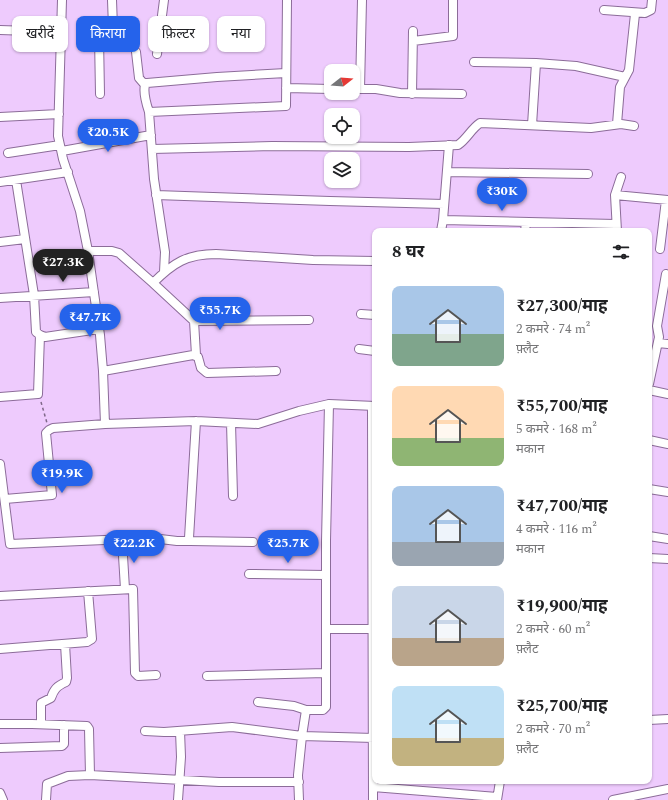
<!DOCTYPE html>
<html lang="hi">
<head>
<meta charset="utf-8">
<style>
	body { margin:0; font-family:Spectral,"Noto Sans Devanagari",serif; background:#f6f6f6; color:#202124; height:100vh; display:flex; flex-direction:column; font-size:15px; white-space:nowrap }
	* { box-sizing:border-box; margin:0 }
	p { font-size:13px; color:#757577 }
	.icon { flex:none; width:22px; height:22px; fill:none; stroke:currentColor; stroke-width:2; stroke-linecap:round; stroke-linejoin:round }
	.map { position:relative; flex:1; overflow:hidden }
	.side { position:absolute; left:372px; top:228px; width:280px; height:556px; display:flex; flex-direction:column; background:#fff; border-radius:8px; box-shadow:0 1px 3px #0004 }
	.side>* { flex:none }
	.guide { position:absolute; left:12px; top:16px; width:300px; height:36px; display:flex; gap:8px }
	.needle { width:26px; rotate:73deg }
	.controls { position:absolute; left:324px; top:64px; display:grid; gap:8px }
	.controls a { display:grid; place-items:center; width:36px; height:36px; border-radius:8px; background:#fff; box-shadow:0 1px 3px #0004; font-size:20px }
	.price { position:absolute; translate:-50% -34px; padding:0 9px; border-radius:14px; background:#2563eb; color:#fff; font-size:13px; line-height:26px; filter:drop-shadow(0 1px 2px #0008) }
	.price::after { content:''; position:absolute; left:50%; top:24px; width:12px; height:9px; margin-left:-6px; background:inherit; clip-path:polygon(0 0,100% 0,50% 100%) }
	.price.current { background:#222; color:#fff }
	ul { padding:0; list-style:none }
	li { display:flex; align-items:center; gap:12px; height:100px; padding:0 20px }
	li span { display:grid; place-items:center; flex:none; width:112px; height:80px; border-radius:8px; color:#555 }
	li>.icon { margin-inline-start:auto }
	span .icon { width:48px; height:48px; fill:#fffc; stroke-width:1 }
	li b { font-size:17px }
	h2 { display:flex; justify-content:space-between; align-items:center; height:48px; padding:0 20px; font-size:17px }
	.pill { padding:0 14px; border-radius:8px; background:#fff; box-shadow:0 1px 3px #0004; font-size:14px; line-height:36px }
	.pill.current { background:#2563eb; color:#fff }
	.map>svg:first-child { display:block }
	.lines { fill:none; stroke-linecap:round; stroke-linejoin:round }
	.street-casing { stroke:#8c6c99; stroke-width:10 }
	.path { stroke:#7f6889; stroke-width:1.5; stroke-dasharray:3 3; stroke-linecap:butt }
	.street { stroke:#fff; stroke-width:8 }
</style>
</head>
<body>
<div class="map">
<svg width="668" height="800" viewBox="0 0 668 800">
	<rect width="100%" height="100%" fill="#eecbfd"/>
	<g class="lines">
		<defs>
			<path id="street" d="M62,0L58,136L63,159L80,211L88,251H112L119,253L153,283C173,263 187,254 216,254L313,260L375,261
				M604,10L645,13L651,10L652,0
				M0,30L60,32
				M413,41L453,36V0
				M136,52L139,78L145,85
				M157,54L164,0
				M474,62L536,63L576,66L625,77
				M286,88L331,89
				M353,89H376L400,93L462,94
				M360,89L362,0
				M100,94L99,37L103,31L109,30L113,27L112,0
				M412,94L413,31
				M149,112C146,103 143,93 145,85L147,83L217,77L286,73
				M0,117L59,114
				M617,124L620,87L629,70L635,14
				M532,125L536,63
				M449,145L443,220L615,224
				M152,149L272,146L409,147L458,145C467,139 471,129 480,123L591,128L621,124L634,126
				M62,151L151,135
				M8,153L60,145
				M447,172L588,174
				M16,180L34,295L36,332L40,335L45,337L99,329
				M0,182L68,172
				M156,195L330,201L444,204
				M615,195L668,200
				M441,231L443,220
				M525,231L526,223
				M617,231L615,195L621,177
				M0,242L25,239
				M660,249L666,200
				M88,251L100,335L103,371L105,424
				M164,272L165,252L154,179L149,112L286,106L287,0
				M153,283L194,321L309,320
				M0,298L94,292
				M361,314L375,315
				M194,321L196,355
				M658,343L668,344
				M359,349L375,351
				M103,371L193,355L198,357L201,368L207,373L276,371
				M649,384L659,337L657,326L666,274
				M649,390L668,394
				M0,397L38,394L40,335
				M372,407L373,800
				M196,421L189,538L190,541L253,542
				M231,423L233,496
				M649,440L668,444
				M0,464L10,544L152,538L177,541H190
				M649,489L668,492
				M5,499L52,495L46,433L49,430L53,428L105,424L196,421L258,424L299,411L329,404L375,406
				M649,536L668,539
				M122,539L125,589
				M649,558L668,559
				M249,574L326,575
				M0,596L133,589L135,673L138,676L156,675
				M326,629H375
				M0,649L87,642L92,639L88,591
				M207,676L326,673
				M258,702L294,706L306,710
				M649,720L668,719
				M0,724H32L87,726L89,729L90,775
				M41,724V703L51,698C54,689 57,686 66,682L67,678L65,644
				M145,731L164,732L232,727L302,736L374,738
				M0,748L62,746L64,744V725
				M373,787L497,797
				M0,793L3,800
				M46,800L47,784L68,776L90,775L219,782H299
				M178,800L181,757L180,731
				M299,800L298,775L302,736L306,710H323L326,707V541L329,404
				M497,800L500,781
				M613,800L668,789"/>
		</defs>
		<use href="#street" class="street-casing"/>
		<path class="path" d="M41,402L47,423"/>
		<use href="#street" class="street"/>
	</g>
</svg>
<div class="controls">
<a><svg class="needle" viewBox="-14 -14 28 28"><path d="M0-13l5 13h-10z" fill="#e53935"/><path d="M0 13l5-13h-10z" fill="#757577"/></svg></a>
<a><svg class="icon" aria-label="locate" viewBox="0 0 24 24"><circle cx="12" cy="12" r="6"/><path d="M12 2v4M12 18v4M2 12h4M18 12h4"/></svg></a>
<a><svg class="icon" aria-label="layers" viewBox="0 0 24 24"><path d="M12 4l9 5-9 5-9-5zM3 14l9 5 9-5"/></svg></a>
</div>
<b class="price" style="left:108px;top:153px">₹20.5K</b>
<b class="price" style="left:502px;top:212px">₹30K</b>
<b class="price current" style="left:63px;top:283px">₹27.3K</b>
<b class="price" style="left:220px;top:331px">₹55.7K</b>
<b class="price" style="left:90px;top:338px">₹47.7K</b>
<b class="price" style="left:62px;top:494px">₹19.9K</b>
<b class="price" style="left:134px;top:564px">₹22.2K</b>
<b class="price" style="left:288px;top:564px">₹25.7K</b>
<div class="guide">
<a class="pill">खरीदें</a>
<a class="pill current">किराया</a>
<a class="pill">फ़िल्टर</a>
<a class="pill">नया</a>
</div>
<section class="side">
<h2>8 घर<svg class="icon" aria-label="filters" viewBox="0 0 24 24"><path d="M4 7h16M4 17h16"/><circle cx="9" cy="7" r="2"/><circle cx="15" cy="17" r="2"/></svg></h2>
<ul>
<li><span style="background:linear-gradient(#a9c7e8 60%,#7fa58c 0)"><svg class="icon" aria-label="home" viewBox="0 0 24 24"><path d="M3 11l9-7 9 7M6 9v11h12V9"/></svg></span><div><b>₹27,300/माह</b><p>2 कमरे · 74 m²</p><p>फ़्लैट</p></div></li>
<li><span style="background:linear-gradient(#ffd9b3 65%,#8fb573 0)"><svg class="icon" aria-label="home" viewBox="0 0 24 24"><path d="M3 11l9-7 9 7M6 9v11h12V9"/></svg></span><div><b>₹55,700/माह</b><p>5 कमरे · 168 m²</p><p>मकान</p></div></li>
<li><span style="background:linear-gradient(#a9c7e8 70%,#9aa5b1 0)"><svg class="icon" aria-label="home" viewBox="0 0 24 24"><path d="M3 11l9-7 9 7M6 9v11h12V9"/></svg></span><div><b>₹47,700/माह</b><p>4 कमरे · 116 m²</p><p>मकान</p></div></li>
<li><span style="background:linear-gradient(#c9d6e8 65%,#b9a48a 0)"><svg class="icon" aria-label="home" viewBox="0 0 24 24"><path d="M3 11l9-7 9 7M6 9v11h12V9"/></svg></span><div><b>₹19,900/माह</b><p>2 कमरे · 60 m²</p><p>फ़्लैट</p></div></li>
<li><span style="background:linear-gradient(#bfe0f5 65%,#c2b280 0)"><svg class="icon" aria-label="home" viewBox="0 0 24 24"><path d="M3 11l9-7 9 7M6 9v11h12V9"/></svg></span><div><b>₹25,700/माह</b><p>2 कमरे · 70 m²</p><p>फ़्लैट</p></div></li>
</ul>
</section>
</div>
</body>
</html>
